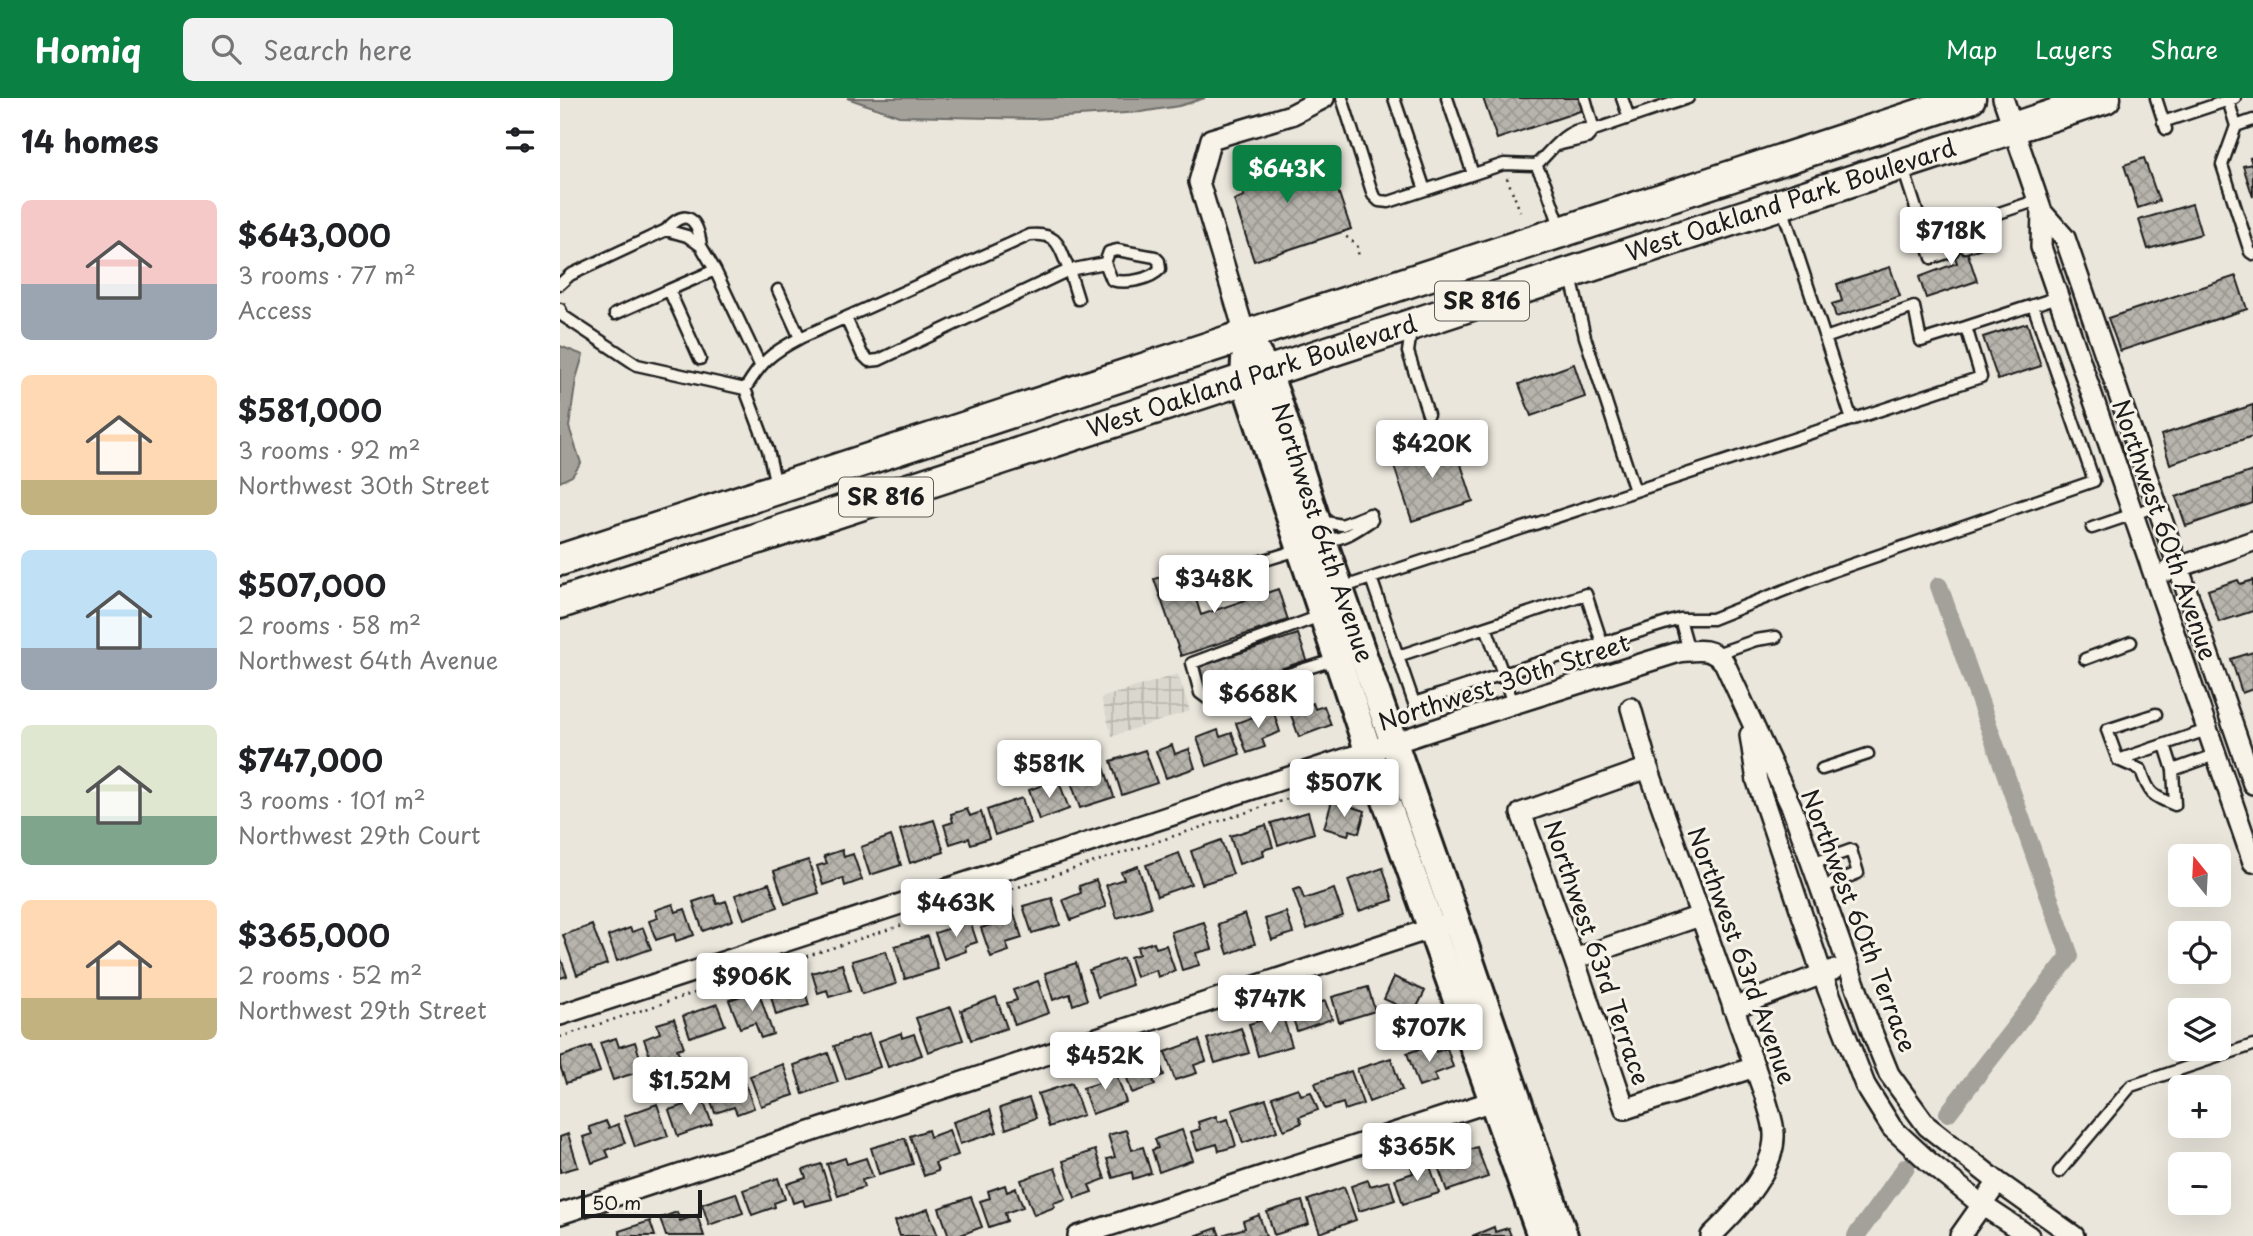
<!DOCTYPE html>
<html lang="en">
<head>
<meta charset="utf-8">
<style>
	body { margin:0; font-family:"Playpen Sans",sans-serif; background:#f2f2f2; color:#202124; height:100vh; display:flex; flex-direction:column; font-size:26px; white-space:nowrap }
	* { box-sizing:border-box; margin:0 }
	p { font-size:23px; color:#757577 }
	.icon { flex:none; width:38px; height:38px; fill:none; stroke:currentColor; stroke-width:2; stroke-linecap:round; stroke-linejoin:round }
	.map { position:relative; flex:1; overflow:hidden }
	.sheet { display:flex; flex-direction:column; background:#fff; width:560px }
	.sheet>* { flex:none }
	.needle { width:46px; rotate:342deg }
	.fabs { position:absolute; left:1608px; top:746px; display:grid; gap:14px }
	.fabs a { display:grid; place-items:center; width:63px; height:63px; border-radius:10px; background:#fff; box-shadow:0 7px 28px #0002; font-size:35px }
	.scale { position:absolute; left:21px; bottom:18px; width:121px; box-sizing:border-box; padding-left:7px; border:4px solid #1c1c1c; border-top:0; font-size:19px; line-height:24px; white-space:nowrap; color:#1c1c1c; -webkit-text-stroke:5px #f7f3e8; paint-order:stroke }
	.price { position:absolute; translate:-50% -60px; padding:0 16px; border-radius:7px; background:#fff; color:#222; font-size:23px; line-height:46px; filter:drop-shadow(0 2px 4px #0008) }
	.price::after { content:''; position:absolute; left:50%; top:42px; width:21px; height:16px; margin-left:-10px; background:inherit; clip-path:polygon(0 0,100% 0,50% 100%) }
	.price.on { background:#0b8043; color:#fff }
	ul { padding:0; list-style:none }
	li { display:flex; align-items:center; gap:21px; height:175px; padding:0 21px }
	li span { display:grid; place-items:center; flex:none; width:196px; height:140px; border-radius:10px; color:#555 }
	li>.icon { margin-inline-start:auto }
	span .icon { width:84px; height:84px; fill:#fffc; stroke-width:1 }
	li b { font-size:30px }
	h2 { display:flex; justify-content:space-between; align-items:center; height:84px; padding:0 21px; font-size:30px }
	header { display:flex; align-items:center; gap:42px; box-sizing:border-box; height:98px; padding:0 35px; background:#0b8043; color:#fff }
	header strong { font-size:33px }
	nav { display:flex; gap:38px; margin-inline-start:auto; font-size:24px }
	.search { width:490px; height:63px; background:#f2f2f2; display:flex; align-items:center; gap:18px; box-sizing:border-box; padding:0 24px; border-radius:10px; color:#757577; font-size:26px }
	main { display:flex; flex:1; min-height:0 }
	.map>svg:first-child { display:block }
	.industrial { fill:url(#industrial-grid) }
	.water { fill:#a3a19a; stroke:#6d6c68; stroke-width:2 }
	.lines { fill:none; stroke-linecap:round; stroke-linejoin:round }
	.canal { stroke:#a3a19a; stroke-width:18 }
	.building { fill:url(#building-cross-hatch); stroke:#1c1c1c; stroke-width:2 }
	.lane-casing { stroke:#1c1c1c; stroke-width:15 }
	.street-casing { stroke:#1c1c1c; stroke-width:24 }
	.secondary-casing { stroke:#1c1c1c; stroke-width:32 }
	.primary-casing { stroke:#1c1c1c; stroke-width:35 }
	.path { stroke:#1c1c1c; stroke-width:2.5; stroke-dasharray:2 5; stroke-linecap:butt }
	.lane { stroke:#f7f3e8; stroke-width:10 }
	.street { stroke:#f7f3e8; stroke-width:19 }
	.secondary { stroke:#f7f3e8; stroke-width:26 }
	.primary { stroke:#f7f3e8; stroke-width:30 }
	.labels { text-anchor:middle; stroke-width:6; stroke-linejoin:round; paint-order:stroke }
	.shield { fill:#f7f3e8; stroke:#5e5c59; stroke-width:2 }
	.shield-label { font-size:23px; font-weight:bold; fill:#1c1c1c }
	.street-label { font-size:24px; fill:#1c1c1c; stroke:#f7f3e8 }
</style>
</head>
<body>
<header>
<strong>Homiq</strong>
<div class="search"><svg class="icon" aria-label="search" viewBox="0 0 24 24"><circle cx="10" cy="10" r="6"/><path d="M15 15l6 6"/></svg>Search here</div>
<nav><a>Map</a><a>Layers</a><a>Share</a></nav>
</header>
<main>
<section class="sheet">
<h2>14 homes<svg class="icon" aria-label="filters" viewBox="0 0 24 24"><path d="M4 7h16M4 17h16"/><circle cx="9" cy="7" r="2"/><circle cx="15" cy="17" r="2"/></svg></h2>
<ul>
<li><span style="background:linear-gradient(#f6c9c9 60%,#9aa5b1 0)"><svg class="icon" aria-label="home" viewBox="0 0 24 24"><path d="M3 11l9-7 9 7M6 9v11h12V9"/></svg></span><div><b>$643,000</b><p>3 rooms · 77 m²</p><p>Access</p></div></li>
<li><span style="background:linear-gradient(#ffd9b3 75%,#c2b280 0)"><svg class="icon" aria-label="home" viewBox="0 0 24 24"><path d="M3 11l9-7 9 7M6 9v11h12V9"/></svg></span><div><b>$581,000</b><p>3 rooms · 92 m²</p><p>Northwest 30th Street</p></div></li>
<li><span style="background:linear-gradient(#bfe0f5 70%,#9aa5b1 0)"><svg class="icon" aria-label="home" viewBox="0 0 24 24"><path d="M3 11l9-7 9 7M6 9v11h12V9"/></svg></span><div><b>$507,000</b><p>2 rooms · 58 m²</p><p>Northwest 64th Avenue</p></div></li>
<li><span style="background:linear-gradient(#dfe7d0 65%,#7fa58c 0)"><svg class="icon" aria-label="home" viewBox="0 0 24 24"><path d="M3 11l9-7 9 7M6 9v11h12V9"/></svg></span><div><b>$747,000</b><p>3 rooms · 101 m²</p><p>Northwest 29th Court</p></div></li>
<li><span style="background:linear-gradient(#ffd9b3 70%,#c2b280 0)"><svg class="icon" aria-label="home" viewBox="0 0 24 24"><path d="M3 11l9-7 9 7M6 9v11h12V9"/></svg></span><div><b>$365,000</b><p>2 rooms · 52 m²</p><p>Northwest 29th Street</p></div></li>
</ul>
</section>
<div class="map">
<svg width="1693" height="1138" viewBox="0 0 1693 1138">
	<defs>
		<pattern id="industrial-grid" width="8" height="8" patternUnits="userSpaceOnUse" patternTransform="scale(1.75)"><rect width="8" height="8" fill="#dad7ce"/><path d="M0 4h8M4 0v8" fill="none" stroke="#bab8b0"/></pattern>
		<pattern id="building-cross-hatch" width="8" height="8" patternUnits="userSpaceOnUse" patternTransform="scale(1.75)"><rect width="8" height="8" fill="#b6b4ac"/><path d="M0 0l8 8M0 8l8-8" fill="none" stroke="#9c9a93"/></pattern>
	</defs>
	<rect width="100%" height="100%" fill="#eae6dc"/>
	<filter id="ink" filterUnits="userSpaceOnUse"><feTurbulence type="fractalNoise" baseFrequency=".0143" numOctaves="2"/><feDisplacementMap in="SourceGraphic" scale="14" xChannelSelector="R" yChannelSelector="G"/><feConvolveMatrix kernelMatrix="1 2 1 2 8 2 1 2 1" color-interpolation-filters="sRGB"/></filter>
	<g filter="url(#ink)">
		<path class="industrial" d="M618,576L630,613L552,638L541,600Z"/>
		<path class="water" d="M287,0H645L619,8L581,14L473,21L339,18Z
			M0,248L23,257L16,281L9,329L21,365L12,378L0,384Z"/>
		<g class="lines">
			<path class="canal" d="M1379,488L1510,858L1388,1015
				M1296,1138L1346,1069"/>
		</g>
		<path class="building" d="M923,0H1019L1023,12L937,41Z
			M738,49L749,83L772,75L791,131L694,163L674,102L684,98L675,70Z
			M1693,59V99L1683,68L1692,66L1690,60Z
			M1584,60L1599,103L1578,110L1564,67Z
			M1632,106L1641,136L1588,151L1579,122Z
			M1397,123L1417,183L1366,200L1359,179L1397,165L1384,127Z
			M1330,169L1340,198L1276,219L1272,206L1282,203L1277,186Z
			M1676,178L1687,211L1560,253L1548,220Z
			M1467,225L1481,268L1438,282L1423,239Z
			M1014,266L1025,299L971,318L959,286Z
			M1693,307V338L1610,366L1601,337Z
			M893,342L913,403L852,423L832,362Z
			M1693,373V405L1626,428L1616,399Z
			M626,470L641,517L718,491L728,522L621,558L594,481Z
			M1678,482L1680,486L1693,482V513L1659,524L1648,492Z
			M738,536L747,562L699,578L697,572L641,590L634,570Z
			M1693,554V591L1682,595L1671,561Z
			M753,605L755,611L764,608L771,627L739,639L730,614Z
			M713,612L720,634L702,641L705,649L687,655L676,625Z
			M658,632L660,639L672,635L680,656L647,668L637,640Z
			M612,647L615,656L629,651L635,670L606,680L596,653Z
			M585,652L597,685L562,697L551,663Z
			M543,666L554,699L520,710L509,678Z
			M498,681L509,711L479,722L469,692Z
			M462,700L470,725L435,737L427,712Z
			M772,703L805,713L799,735L790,732L788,737L764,730Z
			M407,711L410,718L421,714L429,740L411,746L409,740L390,746L384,727L393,724L391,716Z
			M748,714L754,735L718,747L711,725Z
			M374,722L384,754L350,765L340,732Z
			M706,727L713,749L703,752L704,758L679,766L670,738Z
			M331,738L341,767L310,777L301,749Z
			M661,742L673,776L642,786L631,753Z
			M282,752L284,759L293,756L302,782L285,788L283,780L263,787L257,768L267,765L264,758Z
			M619,755L631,786L597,798L586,767Z
			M248,762L259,795L225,806L214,773Z
			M578,768L591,809L557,820L546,787L564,781L561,774Z
			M823,770L833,802L799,813L788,782Z
			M536,782L546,809L511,822L503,802L521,795L519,788Z
			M209,785L218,809L184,821L175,797Z
			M740,790L744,801L774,791L783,818L747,831L733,792Z
			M154,797L157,806L166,803L173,822L143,833L133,804Z
			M492,800L500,827L472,835L463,808Z
			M113,806L116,814L125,811L134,837L116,843L114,836L96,842L89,823L98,820L95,812Z
			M452,809L462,840L446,845L449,853L431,859L421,830L437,825L434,816Z
			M726,814L733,835L712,842L705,821Z
			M685,816L695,846L668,856L658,826Z
			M410,823L417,844L405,848L406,853L384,861L375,835Z
			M644,824L652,851L636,855L639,867L622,872L611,834Z
			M32,827L47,866L17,877L3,837Z
			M70,830L72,834L83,830L91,851L57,863L48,838Z
			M368,838L378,871L345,881L335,848Z
			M594,844L596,850L606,847L615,873L598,879L596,872L576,879L570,859L579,856L577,849Z
			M326,853L336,886L302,896L292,863Z
			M0,858L7,878L0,880Z
			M563,860L572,887L538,899L529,872Z
			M516,865L527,902L513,907L510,896L493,902L485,875Z
			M282,866L290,893L269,899L267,892L258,895L252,875Z
			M241,879L249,907L216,917L211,898L226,894L223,884Z
			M834,879L865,893L854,915L824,901Z
			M478,883L489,915L455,927L447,905L457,902L453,892Z
			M808,889L815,913L779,924L772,899Z
			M198,892L213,936L201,940L195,925L180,930L169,902Z
			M436,899L447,930L411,942L401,912Z
			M765,903L772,921L737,933L731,914Z
			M157,906L165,927L130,939L123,918Z
			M391,909L403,942L368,954L356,920Z
			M722,916L732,948L698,958L689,926Z
			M114,921L124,949L117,951L121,961L94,970L84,941L100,935L97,926Z
			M681,930L689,955L655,965L647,941Z
			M341,935L342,940L354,936L362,957L328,969L319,943Z
			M309,936L320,969L286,981L274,948Z
			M56,940L59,949L75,944L84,972L53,982L40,945Z
			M639,942L646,963L634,967L637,975L615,982L605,954Z
			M873,947L876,954L887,950L893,969L874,976L877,983L859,989L847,955Z
			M31,948L40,974L6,985L0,968V959Z
			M268,955L278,984L243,996L234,967Z
			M597,956L604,977L593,981L595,987L572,995L563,968Z
			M831,960L842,992L809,1004L797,971Z
			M223,966L234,997L201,1008L190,978Z
			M554,970L566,1004L532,1016L523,990L539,985L536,976Z
			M791,973L803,1006L785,1012L783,1005L765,1011L755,985Z
			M173,981L175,988L185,985L194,1010L177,1016L174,1009L155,1015L149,997L159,994L156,987Z
			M512,985L523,1017L489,1029L478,996Z
			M738,990L741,997L751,994L758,1012L739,1019L742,1025L724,1032L712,999Z
			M469,1000L476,1020L446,1031L440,1010Z
			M143,1001L152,1026L118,1038L109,1012Z
			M706,1001L717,1033L683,1045L672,1012Z
			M97,1006L108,1038L75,1049L64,1018Z
			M430,1012L437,1034L400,1046L393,1024Z
			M656,1018L658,1024L668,1021L676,1048L659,1053L657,1046L637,1052L631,1034L640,1031L638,1024Z
			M46,1023L49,1030L58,1026L65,1045L46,1052L49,1059L32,1065L23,1039L32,1036L29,1029Z
			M368,1032L370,1039L389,1032L398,1057L375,1065L378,1073L364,1078L350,1038Z
			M566,1032L572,1052L583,1049L591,1075L573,1081L572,1074L553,1080L547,1061L555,1059L548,1037Z
			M622,1032L633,1062L599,1074L592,1052L598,1050L595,1041Z
			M8,1036L18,1069L0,1074V1039Z
			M345,1040L353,1066L319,1076L311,1050Z
			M917,1049L928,1079L887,1093L876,1063Z
			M535,1052L545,1081L529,1087L532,1094L515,1100L503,1063Z
			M285,1060L287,1066L306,1060L313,1079L302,1082L304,1089L278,1098L267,1066Z
			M868,1062L879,1095L843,1106L835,1081L853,1075L851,1068Z
			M261,1066L272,1101L245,1108L243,1102L233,1105L227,1086L246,1080L243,1072Z
			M495,1070L506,1101L493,1105L495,1109L474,1117L461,1082Z
			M218,1080L225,1101L214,1105L215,1109L192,1117L183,1092Z
			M808,1082L810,1088L829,1083L835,1102L799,1113L791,1088Z
			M445,1087L447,1094L456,1090L463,1109L445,1115L447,1123L429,1129L420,1103L430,1100L428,1093Z
			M784,1089L796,1122L760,1135L748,1102Z
			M176,1095L183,1115L149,1127L142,1106Z
			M411,1099L422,1129L398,1138H389L379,1110Z
			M742,1103L749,1126L714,1137L707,1114Z
			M368,1111L378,1138H340L335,1123Z
			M117,1114L120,1123L137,1117L144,1138H106L100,1120Z
			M699,1117L706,1138H666L665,1136L685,1130L683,1123Z
			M90,1123L95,1138H61L59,1133Z
			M934,1129L935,1134L948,1130L951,1138H912Z
			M657,1130L660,1138H635Z"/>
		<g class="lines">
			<defs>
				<path id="lane" d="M782,0L813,97L819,103L829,104L944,66L976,67L985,85L1001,131
					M834,0L865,92
					M887,0L913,76
					M1025,0L1034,32L1128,0
					M1062,0L1069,20
					M1596,0L1606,31
					M1668,2L1676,28L1662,67L1690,154L1693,156
					M1603,24L1675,0
					M1676,28L1693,22
					M976,67C993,51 1008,26 1034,32L1027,40L997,47
					M1343,70L1372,160L1393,153
					M1222,109L1292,322
					M106,132C127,108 138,122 141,148
					M1405,149L1428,141L1421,121L1478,102
					M1011,179L1025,239L1075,393
					M0,186L10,177L106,132L127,138L141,148L155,172L200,267
					M109,192L155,172
					M218,192L240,240
					M518,201L509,172L545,165L552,182C565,186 590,182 600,171L599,163L595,159L557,152L549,154L545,165
					M0,211L3,218L77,267L185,291
					M55,216L109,192L140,261
					M851,233L848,254L868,316
					M1265,240L1354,209L1361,243L1406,229
					M216,387L208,352L185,291C202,263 211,255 240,240L470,137C499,134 499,149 509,172L319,262L309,263L302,256L286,220
					M760,423L782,427L810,416
					M1532,430L1597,408
					M766,441C783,443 798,431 812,422
					M646,480L741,451
					M811,480L854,605L943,576L953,606
					M781,490L1421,279L1406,229L1498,199
					M764,521H752L632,565L640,595L648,601L777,561
					M1120,521H1152L1273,473L1534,383L1473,207
					M926,529L943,576L1120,521L1129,553
					M1156,556L1196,542L1216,539
					M838,558L1026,496L1042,545
					M1525,561L1571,544
					M1596,616L1547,632L1558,662L1581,672C1589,696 1592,698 1615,707L1613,672L1605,647
					M1558,662L1647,632
					M1262,671L1308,656
					M1613,672L1655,657
					M1252,766L1291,752L1298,775L1260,790
					M1499,1074L1571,988L1693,947"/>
				<path id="street" d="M1443,0L1482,114L1481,149L1693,764
					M1482,114L1505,140L1693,686
					M685,236L639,84L651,41L731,17L764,0
					M1608,473L1693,443
					M1071,610L1088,670L1205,998C1208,1010 1214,1024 1214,1036C1216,1071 1175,1115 1151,1138
					M1190,637L1197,683L1262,876L1305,987L1332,1030L1369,1064L1422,1107L1469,1138
					M1088,670L961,715L1014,861L1065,1011L1195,969
					M1014,861L1140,818
					M1173,910L1273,872
					M0,917L953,606L1119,554C1139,552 1150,549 1164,564L1232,710L1312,934L1329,976L1367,1028L1438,1084L1514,1138
					M0,1116L882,827
					M518,1138L945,999
					M1400,1138L1438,1084"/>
				<g id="secondary">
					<path id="s1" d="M685,236L707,273L717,300L762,440L896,822L1004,1138"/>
					<path d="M685,262L684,281L809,655L981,1138"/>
				</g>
				<g id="primary">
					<path d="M0,462L1410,0"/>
					<path id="s2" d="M0,505L1545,0"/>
				</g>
			</defs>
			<use href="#lane" class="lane-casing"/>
			<use href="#street" class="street-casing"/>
			<use href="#secondary" class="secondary-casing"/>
			<use href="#primary" class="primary-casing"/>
			<path class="path" d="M947,80L960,113
				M783,133L784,137L797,147L799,160
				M0,939L776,685L793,680L796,682"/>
			<use href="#lane" class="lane"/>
			<use href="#street" class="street"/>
			<use href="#secondary" class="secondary"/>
			<use href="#primary" class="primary"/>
		</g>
	</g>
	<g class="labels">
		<g class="shield">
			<rect x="875" y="183.5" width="94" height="39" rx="5"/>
			<rect x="279" y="379.5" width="94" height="39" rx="5"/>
		</g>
		<g class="shield-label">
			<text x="922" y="211">SR 816</text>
			<text x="326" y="407">SR 816</text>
		</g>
		<g class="street-label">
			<text dy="8" stroke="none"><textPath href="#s2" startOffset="1295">West Oakland Park Boulevard</textPath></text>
			<text dy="8" stroke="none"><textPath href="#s2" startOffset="728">West Oakland Park Boulevard</textPath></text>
			<text transform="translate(1604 432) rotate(71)" y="8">Northwest 60th Avenue</text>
			<text dy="8" stroke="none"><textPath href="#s1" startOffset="214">Northwest 64th Avenue</textPath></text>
			<text transform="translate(944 585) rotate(-18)" y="8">Northwest 30th Street</text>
			<text transform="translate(1298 823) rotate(69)" y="8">Northwest 60th Terrace</text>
			<text transform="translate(1036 855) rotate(71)" y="8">Northwest 63rd Terrace</text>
			<text transform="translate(1181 858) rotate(70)" y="8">Northwest 63rd Avenue</text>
		</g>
	</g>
</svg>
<div class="fabs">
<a><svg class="needle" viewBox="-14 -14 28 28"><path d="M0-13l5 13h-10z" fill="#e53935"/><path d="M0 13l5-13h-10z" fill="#757577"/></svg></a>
<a><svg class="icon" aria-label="locate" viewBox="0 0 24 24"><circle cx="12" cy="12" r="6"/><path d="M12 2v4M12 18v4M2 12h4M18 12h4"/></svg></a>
<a><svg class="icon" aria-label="layers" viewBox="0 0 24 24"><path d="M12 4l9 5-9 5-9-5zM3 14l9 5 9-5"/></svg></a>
<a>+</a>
<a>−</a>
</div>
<div class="scale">50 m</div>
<b class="price on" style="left:727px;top:107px">$643K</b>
<b class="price" style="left:1391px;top:169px">$718K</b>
<b class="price" style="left:872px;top:382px">$420K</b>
<b class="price" style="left:654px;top:517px">$348K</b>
<b class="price" style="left:698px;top:632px">$668K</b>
<b class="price" style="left:489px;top:702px">$581K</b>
<b class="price" style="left:784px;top:721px">$507K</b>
<b class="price" style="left:396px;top:841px">$463K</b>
<b class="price" style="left:192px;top:915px">$906K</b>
<b class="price" style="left:710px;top:937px">$747K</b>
<b class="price" style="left:869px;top:966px">$707K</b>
<b class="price" style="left:545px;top:994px">$452K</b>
<b class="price" style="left:130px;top:1019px">$1.52M</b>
<b class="price" style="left:857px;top:1085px">$365K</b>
</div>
</main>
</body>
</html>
